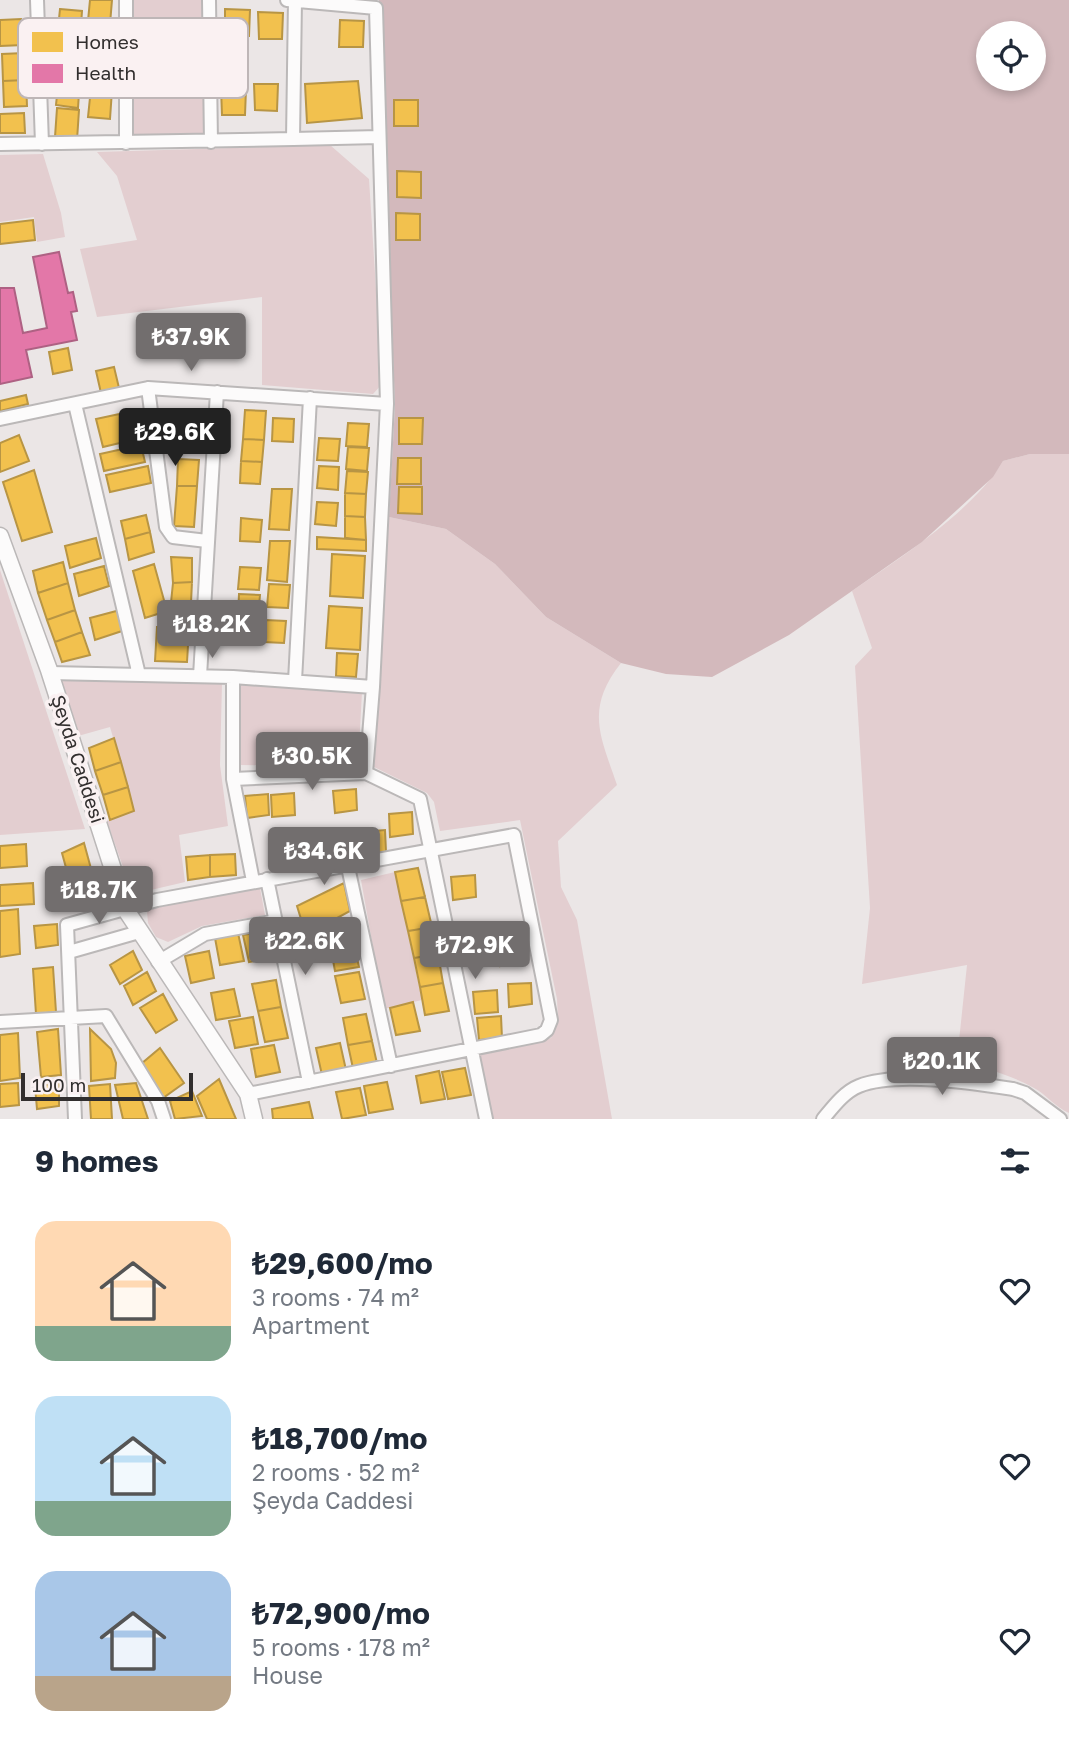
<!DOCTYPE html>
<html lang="en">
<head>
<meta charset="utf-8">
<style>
	body { margin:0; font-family:"Golos Text",sans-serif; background:#f6f6f7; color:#1f2937; height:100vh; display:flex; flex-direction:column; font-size:26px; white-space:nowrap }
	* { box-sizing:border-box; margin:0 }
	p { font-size:23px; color:#747a83 }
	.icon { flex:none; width:38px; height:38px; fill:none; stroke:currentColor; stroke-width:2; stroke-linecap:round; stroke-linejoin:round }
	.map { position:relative; height:1119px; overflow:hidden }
	.drawer { display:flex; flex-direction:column; background:#fff; flex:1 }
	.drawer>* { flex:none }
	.fabs { position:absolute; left:976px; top:21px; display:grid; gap:14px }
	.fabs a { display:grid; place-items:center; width:70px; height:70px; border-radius:50%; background:#fff; box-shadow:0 4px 10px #0003; font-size:35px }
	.scale { position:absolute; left:21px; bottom:18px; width:172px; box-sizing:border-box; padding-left:7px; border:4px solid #312e2e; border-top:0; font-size:19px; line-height:24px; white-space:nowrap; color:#312e2e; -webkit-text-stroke:5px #faf1f2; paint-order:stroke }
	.price { position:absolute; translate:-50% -60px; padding:0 16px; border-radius:7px; background:#726e6e; color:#fff; font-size:23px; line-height:46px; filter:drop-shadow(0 2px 4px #0008) }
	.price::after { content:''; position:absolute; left:50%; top:42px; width:21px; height:16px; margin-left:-10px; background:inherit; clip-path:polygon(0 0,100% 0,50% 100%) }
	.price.active { background:#222; color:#fff }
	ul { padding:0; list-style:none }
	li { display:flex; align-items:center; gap:21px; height:175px; padding:0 35px }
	li span { display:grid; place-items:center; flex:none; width:196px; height:140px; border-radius:21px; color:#555 }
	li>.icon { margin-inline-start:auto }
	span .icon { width:84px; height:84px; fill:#fffc; stroke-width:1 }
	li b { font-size:30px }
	h2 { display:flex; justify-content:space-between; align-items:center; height:84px; padding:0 35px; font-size:30px }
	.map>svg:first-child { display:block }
	.green { fill:#e3ced0 }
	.forest { fill:#d3b9bc; fill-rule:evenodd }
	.homes { fill:#f2c14e; stroke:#b89544; stroke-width:2 }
	.health { fill:#e377a8; stroke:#ae6183; stroke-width:2 }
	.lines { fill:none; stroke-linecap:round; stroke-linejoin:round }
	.minor-casing { stroke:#bbb8b8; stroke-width:16 }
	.major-casing { stroke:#bbb8b8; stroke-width:19 }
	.minor { stroke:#fcfbfb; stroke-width:12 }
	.major { stroke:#fcfbfb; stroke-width:16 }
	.labels { text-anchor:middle; stroke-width:7; stroke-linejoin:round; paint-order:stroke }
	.street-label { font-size:19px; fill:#312e2e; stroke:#faf1f2 }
	.key { fill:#faf1f2; stroke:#beb6b7; stroke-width:2 }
	.key-label { font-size:19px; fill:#312e2e }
</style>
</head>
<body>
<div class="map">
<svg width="1069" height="1119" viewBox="0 0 1069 1119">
	<rect width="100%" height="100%" fill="#ebe6e6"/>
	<path class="green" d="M126,0H209L211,142L126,143Z
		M330,145L369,179L382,384L373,394L262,385V297L97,317L80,249L137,240L117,176L97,152Z
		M43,154L61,213L65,237L37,242L34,217L0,222V155Z
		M1030,454H1069V1113C1055,1107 1047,1095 1034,1088C1009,1074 984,1068 957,1060L967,965L862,984L870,908L855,666L872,648L852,591C900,558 973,511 1003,461Z
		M389,517L446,529L495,564L546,617L621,663C585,709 600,735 617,785L558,841L561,887L577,920L612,1119H491L476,1055L551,1038L558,1019L557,999L520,820L440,831L434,802L427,793L374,767Z
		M0,570L85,829L0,835Z
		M59,678L222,683L220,765L228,826L179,835L185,882L138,893L131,890L107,821L134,810L110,727L78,736Z
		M239,684L362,692L358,766L240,765Z
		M395,872L422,1000L384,1009L361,880Z
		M260,888L265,915L202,926L168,942L156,937L148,923L147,910L156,905Z"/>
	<path class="forest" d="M379,0H1069V454H1030L1003,461L993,477L922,542L789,635L712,677L666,674L621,663L546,617L495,564L446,529L389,517L395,406ZM989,33H1034V79H989Z"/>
	<path class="homes" d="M90,0H112L110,24L88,21Z
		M60,9L82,11L80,41L57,38Z
		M225,9L250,10L249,36H225Z
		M258,12L283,13L282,39H259Z
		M21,19L23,45L0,46V20Z
		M340,20L364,21L363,47H339Z
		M24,53L26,80L3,81L2,54Z
		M59,76L80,78L78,108L56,105Z
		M26,80L27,106L4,107L3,81Z
		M358,81L362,118L307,123L305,84Z
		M254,84H278L277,111L255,110Z
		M91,88L112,90L110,119L88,117Z
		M221,88L246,89L245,115H222Z
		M394,100H418V126H394Z
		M57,108L79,110L77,140L55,137Z
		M24,113L25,133H0V114Z
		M397,171L421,172V198L397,197Z
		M396,213L420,214V240H396Z
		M33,220L35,240L0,244V224Z
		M68,348L72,370L53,374L49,352Z
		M114,367L119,388L101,393L96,371Z
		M26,395L28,404L0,411V401Z
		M138,410L141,438L103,447L96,419Z
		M245,410L266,411L264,440L243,439Z
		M273,418L294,419L293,442L272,441Z
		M399,418H423L422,444H399Z
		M348,423L369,424L367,447L346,446Z
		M19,435L29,461L0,472V443Z
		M319,438L340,439L338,461L317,460Z
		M243,439L264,440L262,462L241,461Z
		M141,445L145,462L104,471L100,454Z
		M348,447L369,448L367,471L346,469Z
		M398,458H421V484H397Z
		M178,459L199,460L197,486H177Z
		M241,461L262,462L260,484L240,483Z
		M148,466L151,483L110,492L106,475Z
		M319,466L339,467L338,490L317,488Z
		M34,470L52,532L22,541L3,482Z
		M347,471L368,472L366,494L345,493Z
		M177,486H197L194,527L174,526Z
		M399,487H422V514L398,513Z
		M272,489H292L289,530L269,529Z
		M345,493L366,494L365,517L345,516Z
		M317,502L338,503L336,526L315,524Z
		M146,515L150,532L125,539L121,521Z
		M345,516L365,517L366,540L345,538Z
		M241,518L262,520L260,542L240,541Z
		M150,532L154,552L129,560L125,539Z
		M317,537L366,540V551L317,549Z
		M96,538L101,558L70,568L65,546Z
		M270,541H290L287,582L267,580Z
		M332,554L365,556L363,598L330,596Z
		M171,557L192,558V582L173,583Z
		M63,562L68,583L38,593L33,571Z
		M154,564L167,611L145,618L133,571Z
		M104,566L109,586L79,596L74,574Z
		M240,567L261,568L259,590L238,589Z
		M192,582L190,623L169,622L173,583Z
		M68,583L75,610L47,620L38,593Z
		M269,584L290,585L288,608L267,607Z
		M239,594L260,595L258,617L238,616Z
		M329,606L362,608L360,650L326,648Z
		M75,610L82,632L55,642L47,620Z
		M120,610L125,630L95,640L90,618Z
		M265,620L286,621L284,643L264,642Z
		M239,622L260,623L258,645L237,644Z
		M157,627L189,629L187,662L155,661Z
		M82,632L90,655L62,662L55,642Z
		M337,653L358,654L356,677L336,676Z
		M114,738L121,762L95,771L89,748Z
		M121,762L128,787L103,795L95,771Z
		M128,787L134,811L110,820L103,795Z
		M356,789L357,810L335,813L333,791Z
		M294,793L295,815L272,817L271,795Z
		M268,794L269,815L247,818L245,796Z
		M412,812L413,834L390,837L389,814Z
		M385,830L386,852L364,855L362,832Z
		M337,834L338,855L315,858L314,835Z
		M84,843L93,876L71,886L62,853Z
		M26,844L27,866L0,868V846Z
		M235,854L236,875L210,877V855Z
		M210,855V877L188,880L186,857Z
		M418,868L425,897L401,901L395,872Z
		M475,875L476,897L453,900L451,877Z
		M33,883L34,904L0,906V885Z
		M344,883L350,911L306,935L297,906Z
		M425,897L432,927L408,931L401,901Z
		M18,909L20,954L0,957V911Z
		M57,924L58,945L36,948L34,926Z
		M432,927L438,954L414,958L408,931Z
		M266,931L272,958L249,962L243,935Z
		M238,933L244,961L220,965L215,938Z
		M353,940L359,967L335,971L330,944Z
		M522,942L523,963L500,966L499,943Z
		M133,951L142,970L120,984L110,965Z
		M209,951L214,978L191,983L185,956Z
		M438,954L443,983L420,987L414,958Z
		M53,967L56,1012L36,1014L33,969Z
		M147,972L156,991L133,1005L124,986Z
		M359,972L365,999L341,1003L335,976Z
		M276,980L281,1007L258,1011L252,984Z
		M443,983L449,1011L425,1015L420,987Z
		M531,983L532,1004L509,1007L508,984Z
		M234,989L240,1016L216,1020L211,993Z
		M497,990L498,1012L475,1014L473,992Z
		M163,994L177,1020L156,1033L140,1008Z
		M413,1002L420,1031L396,1035L390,1008Z
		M281,1007L288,1038L265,1042L258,1011Z
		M366,1014L372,1041L348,1045L343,1018Z
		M501,1016L502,1038L479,1040L477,1018Z
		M253,1017L258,1044L235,1048L229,1021Z
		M58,1029L61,1075L41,1077L37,1032Z
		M90,1029L111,1049L116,1063L115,1078L91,1081Z
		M18,1033L20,1078L0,1081V1035Z
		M372,1041L378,1068L354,1073L348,1045Z
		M340,1043L346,1070L322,1075L316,1048Z
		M274,1045L280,1072L256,1077L251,1049Z
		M160,1048L184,1083L163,1098L141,1064Z
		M465,1068L471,1095L448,1099L442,1072Z
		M439,1071L445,1099L421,1103L416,1076Z
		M219,1079L236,1119H207L197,1096Z
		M387,1082L393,1109L369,1113L364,1086Z
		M18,1083L19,1105L0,1107V1084Z
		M136,1083L148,1119H123L115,1085Z
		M59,1084V1106L37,1109L35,1086Z
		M110,1084L112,1119H91L89,1086Z
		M360,1088L366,1115L342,1119L336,1092Z
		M192,1091L202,1116L175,1119L170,1101Z
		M309,1102L313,1119H273L272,1109Z"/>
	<path class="health" d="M59,252L68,293L73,292L77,311L71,312L77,340L26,350L32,377L0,384V288H14L23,333L47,328L33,257Z"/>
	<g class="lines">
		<defs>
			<path id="minor" d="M37,0L42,144
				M126,0V143
				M209,0L211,142
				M287,0L376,8L387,404L373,687L366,773
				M293,139L379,137
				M0,144L293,139L295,0
				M148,388L166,527L173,537L207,541
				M75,404L139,675
				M0,419L148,388L387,404
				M50,673L233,677L373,687
				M200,676L217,392
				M233,677V779
				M295,681L310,398
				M348,867L391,1066
				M267,879L309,1082
				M253,881L233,779L366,773L420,799L486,1119
				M69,952L139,932
				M158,962L205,934L276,921
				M0,1022L106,1016L158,1101L164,1119
				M75,1119L67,925L157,900L514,835L551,1020L547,1030L541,1035L248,1094
				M823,1119C833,1107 844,1092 859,1086C896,1071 973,1083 1013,1089L1025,1093L1060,1119"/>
			<path id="major" d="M0,536L49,670L126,910L248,1094L254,1119"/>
		</defs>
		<use href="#minor" class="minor-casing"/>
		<use href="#major" class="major-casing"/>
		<use href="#minor" class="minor"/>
		<use href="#major" class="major"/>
	</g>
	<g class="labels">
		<g class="street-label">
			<text transform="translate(78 759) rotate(72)" y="7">Şeyda Caddesi</text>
		</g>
	</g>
	<rect x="18" y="18" width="230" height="80" rx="10" class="key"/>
	<rect x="32" y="32" width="31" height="20" fill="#f2c14e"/>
	<rect x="32" y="64" width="31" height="19" fill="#e377a8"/>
	<g class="key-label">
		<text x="75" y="49">Homes</text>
		<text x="75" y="80">Health</text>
	</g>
</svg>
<div class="fabs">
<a><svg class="icon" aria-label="locate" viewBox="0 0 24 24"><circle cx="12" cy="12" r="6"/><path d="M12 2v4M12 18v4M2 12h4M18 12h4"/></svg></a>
</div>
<div class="scale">100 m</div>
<b class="price" style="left:191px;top:373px">₺37.9K</b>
<b class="price active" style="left:175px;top:468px">₺29.6K</b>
<b class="price" style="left:212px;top:660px">₺18.2K</b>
<b class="price" style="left:312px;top:792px">₺30.5K</b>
<b class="price" style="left:324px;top:887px">₺34.6K</b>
<b class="price" style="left:99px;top:926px">₺18.7K</b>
<b class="price" style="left:305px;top:977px">₺22.6K</b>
<b class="price" style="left:475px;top:981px">₺72.9K</b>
<b class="price" style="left:942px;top:1097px">₺20.1K</b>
</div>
<section class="drawer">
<h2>9 homes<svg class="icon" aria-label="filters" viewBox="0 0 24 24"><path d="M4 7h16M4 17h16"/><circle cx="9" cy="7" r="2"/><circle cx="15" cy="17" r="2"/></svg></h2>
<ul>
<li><span style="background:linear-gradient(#ffd9b3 75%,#7fa58c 0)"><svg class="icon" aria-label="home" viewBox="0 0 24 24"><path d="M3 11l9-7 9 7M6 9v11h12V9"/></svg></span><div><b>₺29,600/mo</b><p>3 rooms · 74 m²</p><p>Apartment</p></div><svg class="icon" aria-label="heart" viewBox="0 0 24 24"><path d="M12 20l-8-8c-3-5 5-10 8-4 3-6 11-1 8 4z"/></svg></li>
<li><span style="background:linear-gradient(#bfe0f5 75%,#7fa58c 0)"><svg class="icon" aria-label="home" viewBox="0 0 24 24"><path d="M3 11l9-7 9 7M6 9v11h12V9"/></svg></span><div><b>₺18,700/mo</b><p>2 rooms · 52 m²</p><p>Şeyda Caddesi</p></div><svg class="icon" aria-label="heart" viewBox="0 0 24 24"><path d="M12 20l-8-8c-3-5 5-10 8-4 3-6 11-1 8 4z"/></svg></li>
<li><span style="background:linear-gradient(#a9c7e8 75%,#b9a48a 0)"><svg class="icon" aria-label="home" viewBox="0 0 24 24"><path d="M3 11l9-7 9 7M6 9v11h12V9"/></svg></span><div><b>₺72,900/mo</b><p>5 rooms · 178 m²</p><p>House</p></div><svg class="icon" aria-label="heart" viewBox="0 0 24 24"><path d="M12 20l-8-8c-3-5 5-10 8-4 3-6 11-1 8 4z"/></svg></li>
</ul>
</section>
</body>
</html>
